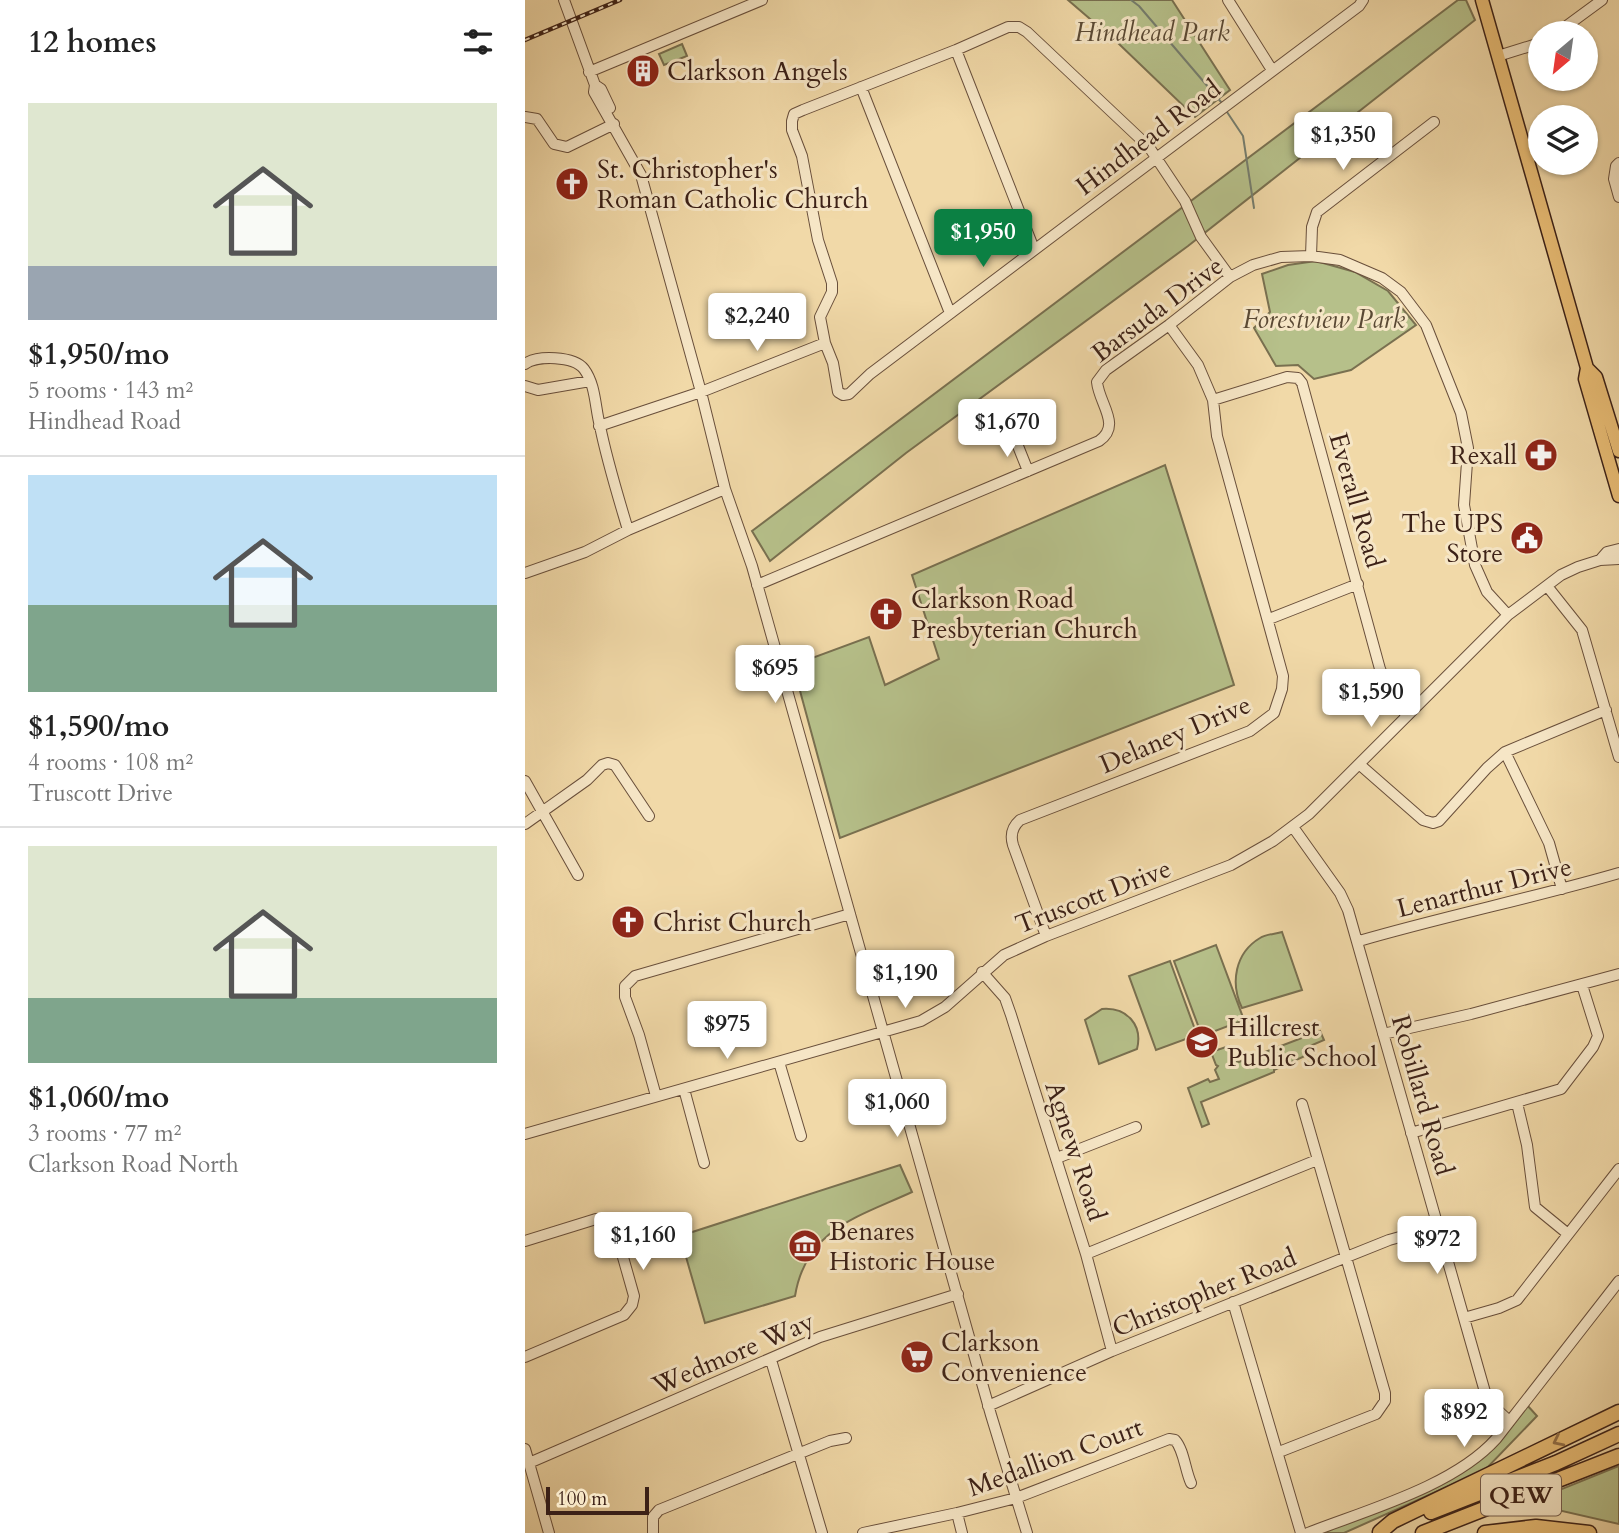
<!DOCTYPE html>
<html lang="en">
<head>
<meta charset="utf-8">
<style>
	body { margin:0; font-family:Cardo,serif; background:#f2f2f2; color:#222; height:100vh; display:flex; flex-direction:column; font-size:26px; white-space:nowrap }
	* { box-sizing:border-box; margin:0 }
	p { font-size:23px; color:#767676 }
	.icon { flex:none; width:38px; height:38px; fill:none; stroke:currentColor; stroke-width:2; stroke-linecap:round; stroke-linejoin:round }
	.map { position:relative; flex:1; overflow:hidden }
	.sheet { display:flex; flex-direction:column; background:#fff; width:525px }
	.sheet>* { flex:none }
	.needle { width:46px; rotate:209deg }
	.controls { position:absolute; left:1003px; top:21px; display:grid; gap:14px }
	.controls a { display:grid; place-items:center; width:70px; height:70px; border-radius:50%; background:#fff; box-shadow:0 2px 5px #0004; font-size:35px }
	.scale { position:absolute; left:21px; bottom:18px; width:103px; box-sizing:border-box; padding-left:7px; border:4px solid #3c2117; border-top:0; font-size:19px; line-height:24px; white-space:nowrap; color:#3c2117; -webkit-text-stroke:5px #f6e6c6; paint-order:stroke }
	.price { position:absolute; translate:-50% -60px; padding:0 16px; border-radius:7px; background:#fff; color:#222; font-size:23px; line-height:46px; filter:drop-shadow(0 2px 4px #0008) }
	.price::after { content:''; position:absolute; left:50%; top:42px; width:21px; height:16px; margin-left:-10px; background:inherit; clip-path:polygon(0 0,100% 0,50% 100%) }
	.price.current { background:#0b8043; color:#fff }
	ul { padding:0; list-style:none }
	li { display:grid; align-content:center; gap:14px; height:371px; padding:0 28px }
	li+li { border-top:2px solid #e0e0e0 }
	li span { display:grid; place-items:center; height:217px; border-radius:0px; color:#555 }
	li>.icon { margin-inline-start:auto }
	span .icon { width:126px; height:126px; fill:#fffc; stroke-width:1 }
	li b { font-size:30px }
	h2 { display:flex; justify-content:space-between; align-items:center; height:84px; padding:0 28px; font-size:30px }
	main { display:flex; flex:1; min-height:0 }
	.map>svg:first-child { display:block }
	.green { fill:#b6c08a; stroke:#797050; stroke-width:2 }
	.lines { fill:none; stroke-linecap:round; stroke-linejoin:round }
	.stream { stroke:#757d6e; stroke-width:2 }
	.minor-casing { stroke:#694f3b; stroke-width:12 }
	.major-casing { stroke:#3c2117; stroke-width:15 }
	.highway-casing { stroke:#3c2117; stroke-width:17 }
	.minor { stroke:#f6e6c6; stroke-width:10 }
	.major { stroke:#e8bc74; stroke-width:12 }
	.highway { stroke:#e8bc74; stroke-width:14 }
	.rail-casing { stroke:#3c2117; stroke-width:4.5 }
	.rail { stroke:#f6e6c6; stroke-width:2; stroke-dasharray:5; stroke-linecap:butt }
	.oneway { stroke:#926e46 }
	.labels { text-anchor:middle; stroke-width:6; stroke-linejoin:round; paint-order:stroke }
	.shield { fill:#f6e6c6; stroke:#745c4c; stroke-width:2 }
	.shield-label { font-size:24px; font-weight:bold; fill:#3c2117 }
	.park-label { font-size:26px; font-style:italic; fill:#5a4934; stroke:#f6e6c6 }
	.poi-label { font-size:26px; fill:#3c2117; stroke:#f6e6c6; text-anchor:start }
	.street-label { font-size:26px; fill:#3c2117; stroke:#f6e6c6 }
</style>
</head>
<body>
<main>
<section class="sheet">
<h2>12 homes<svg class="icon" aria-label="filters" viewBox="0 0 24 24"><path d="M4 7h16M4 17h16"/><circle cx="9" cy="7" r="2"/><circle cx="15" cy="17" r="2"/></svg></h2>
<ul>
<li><span style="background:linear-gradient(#dfe7d0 75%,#9aa5b1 0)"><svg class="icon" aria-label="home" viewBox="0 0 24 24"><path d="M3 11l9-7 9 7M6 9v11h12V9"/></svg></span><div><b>$1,950/mo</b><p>5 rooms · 143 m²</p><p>Hindhead Road</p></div></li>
<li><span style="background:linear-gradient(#bfe0f5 60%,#7fa58c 0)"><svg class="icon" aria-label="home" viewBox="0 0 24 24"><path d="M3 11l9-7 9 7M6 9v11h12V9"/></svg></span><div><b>$1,590/mo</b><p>4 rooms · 108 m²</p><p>Truscott Drive</p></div></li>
<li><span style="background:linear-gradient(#dfe7d0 70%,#7fa58c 0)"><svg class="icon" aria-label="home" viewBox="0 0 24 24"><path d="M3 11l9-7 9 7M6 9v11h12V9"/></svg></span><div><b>$1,060/mo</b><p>3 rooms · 77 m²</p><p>Clarkson Road North</p></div></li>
</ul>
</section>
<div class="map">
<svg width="1094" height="1533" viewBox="0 0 1094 1533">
	<rect width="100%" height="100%" fill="#f1d9a8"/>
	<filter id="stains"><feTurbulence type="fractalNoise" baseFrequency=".00286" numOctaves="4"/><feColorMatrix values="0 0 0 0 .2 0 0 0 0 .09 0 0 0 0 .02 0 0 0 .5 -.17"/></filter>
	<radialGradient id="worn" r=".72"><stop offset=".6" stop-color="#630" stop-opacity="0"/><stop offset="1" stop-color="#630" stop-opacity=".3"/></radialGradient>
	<path class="green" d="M543,0H647L705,90L670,117L593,43Z
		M933,0H941L950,20L663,246L381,453L245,561L227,531Z
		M157,44L162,56L139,65L134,54Z
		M791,261L830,272L863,291L891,325L826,370L789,379L773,365L751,366L729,328L745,312L737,274L763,265Z
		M640,465L709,685L315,838L268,665L344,637L360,685L414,659L387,575Z
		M757,932L777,990L717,1008C705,983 710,953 735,938C741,934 751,934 757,932Z
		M691,945L719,1020L677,1036L649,961Z
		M645,961L672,1035L631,1050L604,976Z
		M577,1009C602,1007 618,1025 612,1049L574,1064L560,1020Z
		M795,1031L799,1040L778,1049L780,1056L749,1070V1072L676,1102L684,1124L677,1127L663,1088L683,1079L685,1082L694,1079L690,1070L693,1066L691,1065L686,1052L704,1046L710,1057L708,1060L714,1062Z
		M375,1165L387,1192C333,1217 281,1229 270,1296L180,1323L155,1236Z
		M1002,1405L1012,1416L960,1470L819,1533H795L923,1481C959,1461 977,1438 1002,1405Z
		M1094,1466V1524L1002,1503Z"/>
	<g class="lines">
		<path class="stream" d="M606,0L614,6L696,102
			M702,112L718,136L729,208"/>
		<defs>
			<path id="minor" d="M39,0L70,85L69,92L116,175L176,392L200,489L227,566L466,1415L502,1533
				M703,0L747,70
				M1032,33L1077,0
				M431,50L509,249
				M973,56L1015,43
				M64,72L237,0
				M70,85L76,89L85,108
				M336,87L425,313
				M0,117L12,119L29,144L42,147L89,124
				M1094,163L1091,166L1089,179L1094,197
				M786,256L787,227L792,212L909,122
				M705,277L676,237L660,201L624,147L502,32L494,27H483L431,50L278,110L269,114L267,121V130L277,156L293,240L307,283V292L295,317L300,343L308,363L313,392L318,395L324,394L345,374C508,251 670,128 834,6L838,0
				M0,364C12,355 49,356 59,369C71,385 70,408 75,426C82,461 93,496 103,530
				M0,386L13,390L65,381
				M688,400L762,377L773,378L777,383L855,669L862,686L881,715
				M74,426L176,392L300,343
				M489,436L503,471
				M1075,560L1082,552L1094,549
				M0,573L60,552L103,530L200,489
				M232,585L574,441C597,425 574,404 572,382L581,370L644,325L705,277L728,265L756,257L786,256L815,260L857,278L876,292L901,325L936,413L943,448L939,505L950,565L962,592L983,615
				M1022,586L1057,630L1094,757
				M744,619L833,584
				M980,752L1024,843L1037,889
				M834,764L898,820L908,823L914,821L962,768L980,752L1081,710
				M0,781L53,875
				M0,824L62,780L77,765L83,763L90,765L124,816
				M768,827L815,893L823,910L960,1392L965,1403L984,1421
				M521,936L488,845C485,835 487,827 495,820L725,731L749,713L757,689L758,676L692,436L688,400L673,365L644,325
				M834,941C920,916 1008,898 1094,873
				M457,972L480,998L486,1015L561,1254L587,1351
				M858,1034L946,1014L1094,974
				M254,1062L276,1136
				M159,1089L179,1163
				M131,1096L114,1035L100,997V986L110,976L325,914
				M992,1103L1002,1145L1010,1207L1043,1234
				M886,1133L1036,1089L1068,1047L1073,1036L1057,985
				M0,1134L396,1021L420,1007L479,955L521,936L706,865L748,841L784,814L983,615L1036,575L1053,567L1075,560L1094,559
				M532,1158L611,1127
				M0,1241L71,1219L86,1221L90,1229L109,1296L107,1305L99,1315L0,1357
				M561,1254L792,1160
				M708,1302L776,1533
				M939,1318L974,1308L992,1300L1094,1169
				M246,1360L297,1533
				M463,1406L587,1351L864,1240L914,1226
				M0,1449L24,1533
				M754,1452L851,1414L860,1401V1393L777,1104
				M4,1463L295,1337L433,1294
				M432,1513L437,1533
				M128,1533V1517L134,1510L305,1441L321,1438
				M338,1533L432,1513L491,1498L644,1439L650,1440C659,1450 660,1470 666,1483
				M783,1533C842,1510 929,1486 971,1439L1094,1281"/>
			<path id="major" d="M957,0L1062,368L1060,379L1094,496
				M1062,368L1071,377L1094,451"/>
			<path id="highway" d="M906,1512L1031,1463L1094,1434
				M855,1532L868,1521L1094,1412
				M898,1533L1094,1456
				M960,1533L1011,1527L1064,1533"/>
		</defs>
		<use href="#minor" class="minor-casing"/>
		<use href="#major" class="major-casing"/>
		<use href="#highway" class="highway-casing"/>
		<use href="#minor" class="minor"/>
		<use href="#major" class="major"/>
		<use href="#highway" class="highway"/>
		<defs>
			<path id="rail" d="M0,40L95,0"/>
		</defs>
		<use href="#rail" class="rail-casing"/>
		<use href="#rail" class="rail"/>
	</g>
	<defs><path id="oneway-chevron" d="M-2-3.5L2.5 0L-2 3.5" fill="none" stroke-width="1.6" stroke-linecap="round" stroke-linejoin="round" transform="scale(1.75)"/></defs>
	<use class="oneway" href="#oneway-chevron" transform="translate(1033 1441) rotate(154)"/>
	<defs>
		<symbol id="building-disc" viewBox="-11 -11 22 22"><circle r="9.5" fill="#8f2418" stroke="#f6e6c6"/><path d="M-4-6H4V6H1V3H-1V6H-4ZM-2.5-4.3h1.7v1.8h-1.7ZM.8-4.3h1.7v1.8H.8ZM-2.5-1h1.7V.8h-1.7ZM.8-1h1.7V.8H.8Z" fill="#fff"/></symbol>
		<symbol id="church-disc" viewBox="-11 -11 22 22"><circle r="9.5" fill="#8f2418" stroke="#f6e6c6"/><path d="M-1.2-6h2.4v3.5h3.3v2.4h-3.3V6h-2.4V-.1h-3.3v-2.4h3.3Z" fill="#fff"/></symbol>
		<symbol id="pharmacy-disc" viewBox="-11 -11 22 22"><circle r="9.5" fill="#8f2418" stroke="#f6e6c6"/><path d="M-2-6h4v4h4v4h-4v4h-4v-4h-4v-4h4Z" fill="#fff"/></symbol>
		<symbol id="civic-disc" viewBox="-11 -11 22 22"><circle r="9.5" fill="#8f2418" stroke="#f6e6c6"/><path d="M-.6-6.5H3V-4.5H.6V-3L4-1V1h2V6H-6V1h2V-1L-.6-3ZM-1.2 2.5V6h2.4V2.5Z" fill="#fff"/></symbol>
		<symbol id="school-disc" viewBox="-11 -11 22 22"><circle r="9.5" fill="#8f2418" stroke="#f6e6c6"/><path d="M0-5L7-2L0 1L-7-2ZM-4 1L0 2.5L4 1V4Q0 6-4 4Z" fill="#fff"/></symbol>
		<symbol id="museum-disc" viewBox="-11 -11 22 22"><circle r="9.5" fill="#8f2418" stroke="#f6e6c6"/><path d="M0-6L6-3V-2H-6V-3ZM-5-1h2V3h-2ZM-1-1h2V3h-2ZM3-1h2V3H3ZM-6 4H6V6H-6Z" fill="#fff"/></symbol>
		<symbol id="supermarket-disc" viewBox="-11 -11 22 22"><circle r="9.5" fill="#8f2418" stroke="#f6e6c6"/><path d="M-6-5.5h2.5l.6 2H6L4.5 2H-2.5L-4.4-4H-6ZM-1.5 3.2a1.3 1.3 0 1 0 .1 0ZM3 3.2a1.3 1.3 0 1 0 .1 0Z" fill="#fff"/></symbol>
	</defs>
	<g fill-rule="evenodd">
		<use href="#building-disc" x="99" y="52" width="38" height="38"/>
		<use href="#church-disc" x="28" y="165" width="38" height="38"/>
		<use href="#pharmacy-disc" x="997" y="436" width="38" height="38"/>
		<use href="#civic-disc" x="983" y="519" width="38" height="38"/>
		<use href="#church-disc" x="342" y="595" width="38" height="38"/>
		<use href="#church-disc" x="84" y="903" width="38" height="38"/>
		<use href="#school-disc" x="658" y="1023" width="38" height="38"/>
		<use href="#museum-disc" x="261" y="1227" width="38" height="38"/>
		<use href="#supermarket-disc" x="373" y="1338" width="38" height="38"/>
	</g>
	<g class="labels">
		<rect class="shield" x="956" y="1474.5" width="80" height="41" rx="5"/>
		<g class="shield-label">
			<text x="996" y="1503">QEW</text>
		</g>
		<g class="park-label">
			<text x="627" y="41">Hindhead Park</text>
			<text x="799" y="328">Forestview Park</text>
		</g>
		<g class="poi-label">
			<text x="142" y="80">Clarkson Angels</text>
			<text x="72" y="178">St. Christopher's<tspan x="72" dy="30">Roman Catholic Church</tspan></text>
			<text x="992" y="464" text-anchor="end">Rexall</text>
			<text x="978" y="532" text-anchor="end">The UPS<tspan x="978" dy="30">Store</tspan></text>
			<text x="386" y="608">Clarkson Road<tspan x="386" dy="30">Presbyterian Church</tspan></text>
			<text x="128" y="931">Christ Church</text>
			<text x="702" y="1036">Hillcrest<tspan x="702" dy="30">Public School</tspan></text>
			<text x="304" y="1240">Benares<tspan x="304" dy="30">Historic House</tspan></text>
			<text x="416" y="1351">Clarkson<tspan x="416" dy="30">Convenience</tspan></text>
		</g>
		<g class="street-label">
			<text transform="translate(623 137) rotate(-37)" y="9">Hindhead Road</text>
			<text transform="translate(632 309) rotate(-37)" y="9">Barsuda Drive</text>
			<text transform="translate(832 500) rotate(74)" y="9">Everall Road</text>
			<text transform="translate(650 734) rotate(-23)" y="9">Delaney Drive</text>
			<text transform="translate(959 887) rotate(-14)" y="9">Lenarthur Drive</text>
			<text transform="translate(568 896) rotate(-21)" y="9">Truscott Drive</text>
			<text transform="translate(898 1095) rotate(74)" y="9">Robillard Road</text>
			<text transform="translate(551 1151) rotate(72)" y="9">Agnew Road</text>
			<text transform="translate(679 1292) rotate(-22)" y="9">Christopher Road</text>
			<text transform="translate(208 1353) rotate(-23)" y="9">Wedmore Way</text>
			<text transform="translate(530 1457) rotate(-20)" y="9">Medallion Court</text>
		</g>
	</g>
	<rect width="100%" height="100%" filter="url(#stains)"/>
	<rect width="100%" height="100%" fill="url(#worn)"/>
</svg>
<div class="controls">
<a><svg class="needle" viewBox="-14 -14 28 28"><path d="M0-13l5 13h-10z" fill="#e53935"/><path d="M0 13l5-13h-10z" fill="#767676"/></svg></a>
<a><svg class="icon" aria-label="layers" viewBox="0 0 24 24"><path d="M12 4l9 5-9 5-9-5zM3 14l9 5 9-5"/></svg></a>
</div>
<div class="scale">100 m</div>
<b class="price" style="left:818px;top:172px">$1,350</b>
<b class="price current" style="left:458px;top:269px">$1,950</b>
<b class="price" style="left:232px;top:353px">$2,240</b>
<b class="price" style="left:482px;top:459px">$1,670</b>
<b class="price" style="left:250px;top:705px">$695</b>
<b class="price" style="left:846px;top:729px">$1,590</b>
<b class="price" style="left:380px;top:1010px">$1,190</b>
<b class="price" style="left:202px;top:1061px">$975</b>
<b class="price" style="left:372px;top:1139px">$1,060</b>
<b class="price" style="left:118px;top:1272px">$1,160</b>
<b class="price" style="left:912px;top:1276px">$972</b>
<b class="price" style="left:939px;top:1449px">$892</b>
</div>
</main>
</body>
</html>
